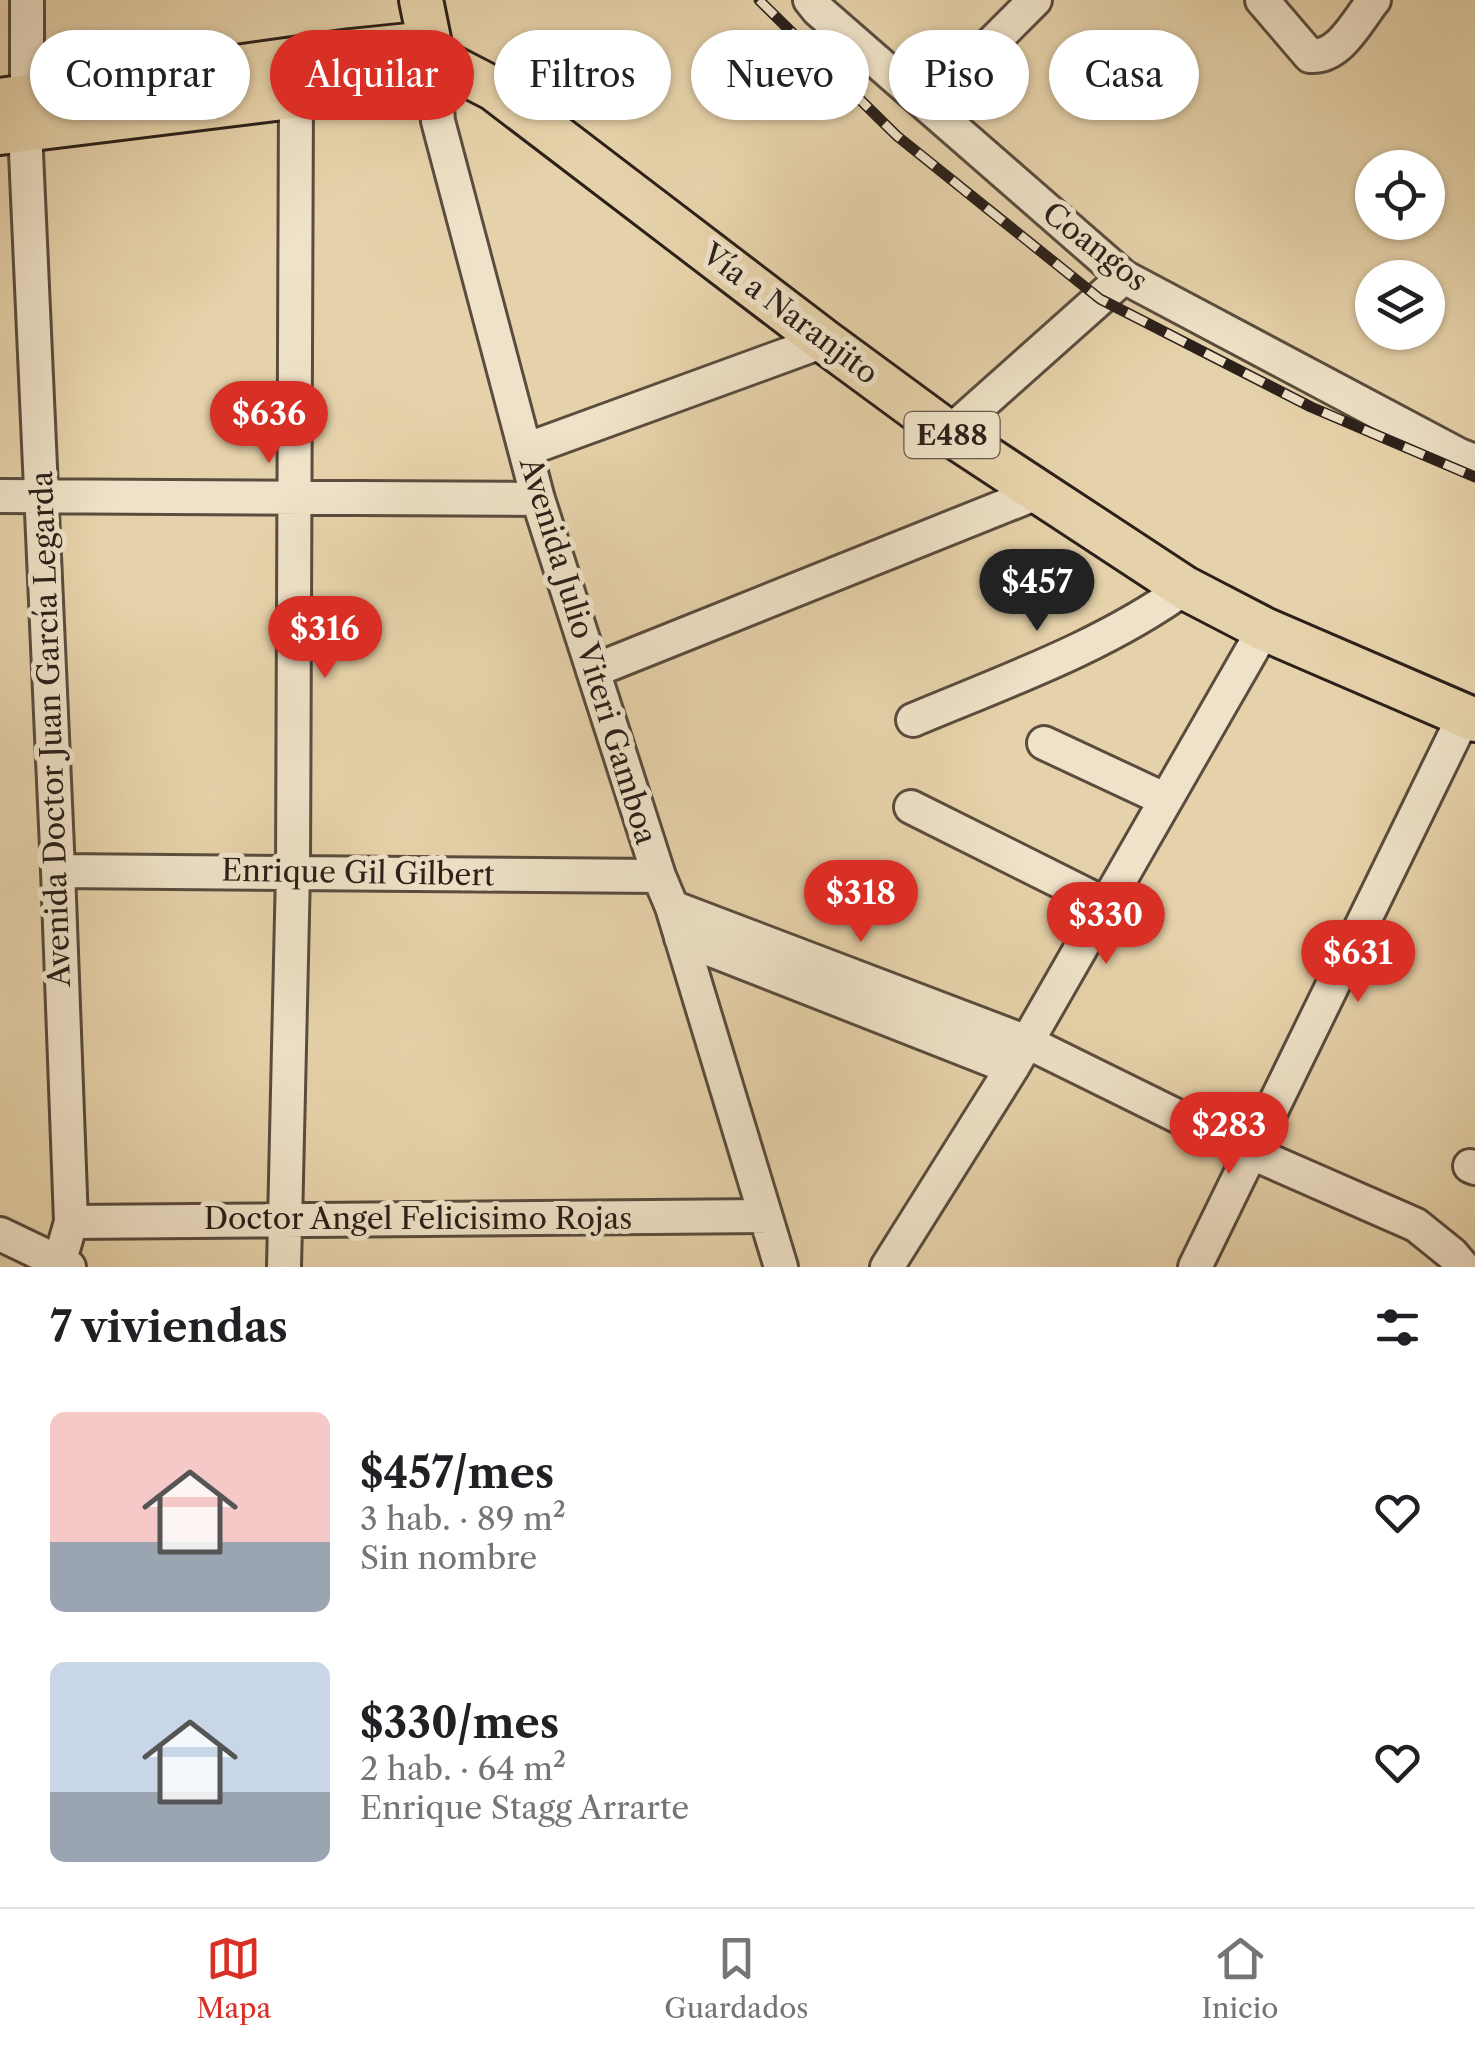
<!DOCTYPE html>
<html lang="es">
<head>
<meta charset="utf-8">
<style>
	body { margin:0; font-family:"Libre Caslon Text",serif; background:#f6f6f6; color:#202124; height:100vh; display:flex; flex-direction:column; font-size:38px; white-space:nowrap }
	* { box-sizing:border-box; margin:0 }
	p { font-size:32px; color:#757577 }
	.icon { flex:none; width:55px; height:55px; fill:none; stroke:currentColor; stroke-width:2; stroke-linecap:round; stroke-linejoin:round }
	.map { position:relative; height:1267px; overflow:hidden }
	.drawer { display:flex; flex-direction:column; background:#fff; flex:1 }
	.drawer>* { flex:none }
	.hud { position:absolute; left:30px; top:30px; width:1415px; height:90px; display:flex; gap:20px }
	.fabs { position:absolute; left:1355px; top:150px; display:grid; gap:20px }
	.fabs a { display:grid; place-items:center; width:90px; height:90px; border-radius:50%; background:#fff; box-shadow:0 2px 8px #0004; font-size:50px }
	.price { position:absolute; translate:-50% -85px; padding:0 22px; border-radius:35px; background:#d93025; color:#fff; font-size:32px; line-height:65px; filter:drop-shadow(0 2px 5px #0008) }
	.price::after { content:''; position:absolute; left:50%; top:60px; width:30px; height:22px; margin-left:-15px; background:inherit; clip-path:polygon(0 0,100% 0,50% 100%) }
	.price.current { background:#222; color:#fff }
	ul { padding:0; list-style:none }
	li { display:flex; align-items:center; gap:30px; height:250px; padding:0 50px }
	li span { display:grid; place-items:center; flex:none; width:280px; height:200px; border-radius:15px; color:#555 }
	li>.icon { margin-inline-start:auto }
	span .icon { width:120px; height:120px; fill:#fffc; stroke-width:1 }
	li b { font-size:42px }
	h2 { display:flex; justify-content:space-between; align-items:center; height:120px; padding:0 50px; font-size:42px }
	.chip { padding:0 35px; border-radius:45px; background:#fff; box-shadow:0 2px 8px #0004; font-size:35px; line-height:90px }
	.chip.current { background:#d93025; color:#fff }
	.menu { display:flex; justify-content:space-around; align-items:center; height:140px; border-top:2px solid #e0e0e0; background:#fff; font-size:28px; color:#757577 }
	.menu a { display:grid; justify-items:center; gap:5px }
	.menu .current { color:#d93025 }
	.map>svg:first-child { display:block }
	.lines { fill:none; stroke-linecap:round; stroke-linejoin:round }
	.minor-casing { stroke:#5a4c3e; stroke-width:38 }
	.major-casing { stroke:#2b201a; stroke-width:48 }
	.minor { stroke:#efe2c8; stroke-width:32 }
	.major { stroke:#e6d2aa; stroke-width:42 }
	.rail-casing { stroke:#2b201a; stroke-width:11 }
	.rail { stroke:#efe2c8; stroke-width:8; stroke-dasharray:22; stroke-linecap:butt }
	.labels { text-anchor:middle; stroke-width:10; stroke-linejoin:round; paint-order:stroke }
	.shield { fill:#efe2c8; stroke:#665a4e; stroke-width:2.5 }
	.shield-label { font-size:28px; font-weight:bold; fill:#2b201a }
	.street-label { font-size:30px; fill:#2b201a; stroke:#efe2c8 }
</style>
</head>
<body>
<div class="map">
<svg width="1475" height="1267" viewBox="0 0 1475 1267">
	<rect width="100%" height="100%" fill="#e6d2aa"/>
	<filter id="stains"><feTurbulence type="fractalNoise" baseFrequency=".002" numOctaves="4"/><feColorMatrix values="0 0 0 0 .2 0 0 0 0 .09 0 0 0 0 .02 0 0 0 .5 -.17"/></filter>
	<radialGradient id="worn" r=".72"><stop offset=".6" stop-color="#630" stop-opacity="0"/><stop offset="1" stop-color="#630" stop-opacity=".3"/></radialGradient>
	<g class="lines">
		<defs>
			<path id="minor" d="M27,0V96
				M810,0L818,10L1124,277L1459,455L1475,461
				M1262,0L1310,56C1340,58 1357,21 1374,0
				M433,59L438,121L538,499L659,876L672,907L781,1267
				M929,106L1035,0
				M25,130L58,871L71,1222L58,1267
				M949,433L1124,277
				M525,450L824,341
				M0,496L538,499
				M593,671L1037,493
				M913,720C1006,681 1103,647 1185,588
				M1044,743L1164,799
				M911,807L1105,904
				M58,871L659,876
				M672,907L1027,1042L1252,1153L1416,1225L1452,1254L1463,1267
				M681,938L1012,1068
				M1470,1166L1475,1168
				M71,1222L765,1216
				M0,1234L69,1267
				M284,1267L293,872L296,95
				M887,1267L1012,1068L1264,629
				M1195,1267L1464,716"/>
			<path id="major" d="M421,0L433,59
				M0,100L351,51L409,45L494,89L824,341L949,433L1185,588L1264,629L1475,720
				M0,133L413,82L433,59"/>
		</defs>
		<use href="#minor" class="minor-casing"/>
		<use href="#major" class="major-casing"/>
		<use href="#minor" class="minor"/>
		<use href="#major" class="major"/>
		<defs>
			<path id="rail" d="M759,0L897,136L1100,299L1311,407L1475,477"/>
		</defs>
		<use href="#rail" class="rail-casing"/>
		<use href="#rail" class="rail"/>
	</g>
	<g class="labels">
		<rect class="shield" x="904.5" y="412" width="95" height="46" rx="8"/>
		<g class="shield-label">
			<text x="952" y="445">E488</text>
		</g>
		<g class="street-label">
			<text transform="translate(1095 247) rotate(38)" y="10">Coangos</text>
			<text transform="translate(790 314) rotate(37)" y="10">Vía a Naranjito</text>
			<text transform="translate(588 651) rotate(73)" y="10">Avenida Julio Viteri Gamboa</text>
			<text transform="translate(51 729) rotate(-92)" y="10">Avenida Doctor Juan García Legarda</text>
			<text transform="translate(358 873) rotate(1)" y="10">Enrique Gil Gilbert</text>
			<text x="418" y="1229">Doctor Angel Felicisimo Rojas</text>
		</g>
	</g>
	<rect width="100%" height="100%" filter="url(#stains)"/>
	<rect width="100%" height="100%" fill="url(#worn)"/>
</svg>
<div class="fabs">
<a><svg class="icon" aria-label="locate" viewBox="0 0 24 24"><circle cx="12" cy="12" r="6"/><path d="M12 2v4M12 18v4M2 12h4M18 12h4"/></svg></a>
<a><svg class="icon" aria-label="layers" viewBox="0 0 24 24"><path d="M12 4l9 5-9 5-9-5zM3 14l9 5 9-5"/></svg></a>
</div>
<b class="price" style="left:269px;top:466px">$636</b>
<b class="price current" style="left:1037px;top:634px">$457</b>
<b class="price" style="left:325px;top:681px">$316</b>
<b class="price" style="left:861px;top:945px">$318</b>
<b class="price" style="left:1106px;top:967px">$330</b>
<b class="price" style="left:1358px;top:1005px">$631</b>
<b class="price" style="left:1229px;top:1177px">$283</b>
<div class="hud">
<a class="chip">Comprar</a>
<a class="chip current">Alquilar</a>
<a class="chip">Filtros</a>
<a class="chip">Nuevo</a>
<a class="chip">Piso</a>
<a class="chip">Casa</a>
</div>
</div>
<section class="drawer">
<h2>7 viviendas<svg class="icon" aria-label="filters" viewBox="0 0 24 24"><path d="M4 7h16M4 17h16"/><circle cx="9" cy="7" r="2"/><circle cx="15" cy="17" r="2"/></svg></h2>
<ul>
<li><span style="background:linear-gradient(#f6c9c9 65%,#9aa5b1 0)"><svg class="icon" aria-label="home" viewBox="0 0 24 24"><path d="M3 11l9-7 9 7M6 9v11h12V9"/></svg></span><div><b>$457/mes</b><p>3 hab. · 89 m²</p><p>Sin nombre</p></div><svg class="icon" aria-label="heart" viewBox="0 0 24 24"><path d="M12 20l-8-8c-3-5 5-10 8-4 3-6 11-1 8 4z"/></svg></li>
<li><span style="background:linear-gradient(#c9d6e8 65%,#9aa5b1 0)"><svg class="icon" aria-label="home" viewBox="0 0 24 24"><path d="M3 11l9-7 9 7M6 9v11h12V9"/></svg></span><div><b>$330/mes</b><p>2 hab. · 64 m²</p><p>Enrique Stagg Arrarte</p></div><svg class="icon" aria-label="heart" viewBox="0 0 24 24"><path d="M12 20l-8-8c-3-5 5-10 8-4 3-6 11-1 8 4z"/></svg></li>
</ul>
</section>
<nav class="menu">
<a class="current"><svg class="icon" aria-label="map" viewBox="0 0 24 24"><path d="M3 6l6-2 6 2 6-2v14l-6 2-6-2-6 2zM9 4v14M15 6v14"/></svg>Mapa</a>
<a><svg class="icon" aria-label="saved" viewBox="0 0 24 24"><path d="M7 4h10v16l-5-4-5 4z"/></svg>Guardados</a>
<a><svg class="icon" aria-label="home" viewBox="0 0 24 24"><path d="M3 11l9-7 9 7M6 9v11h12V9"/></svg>Inicio</a>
</nav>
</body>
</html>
